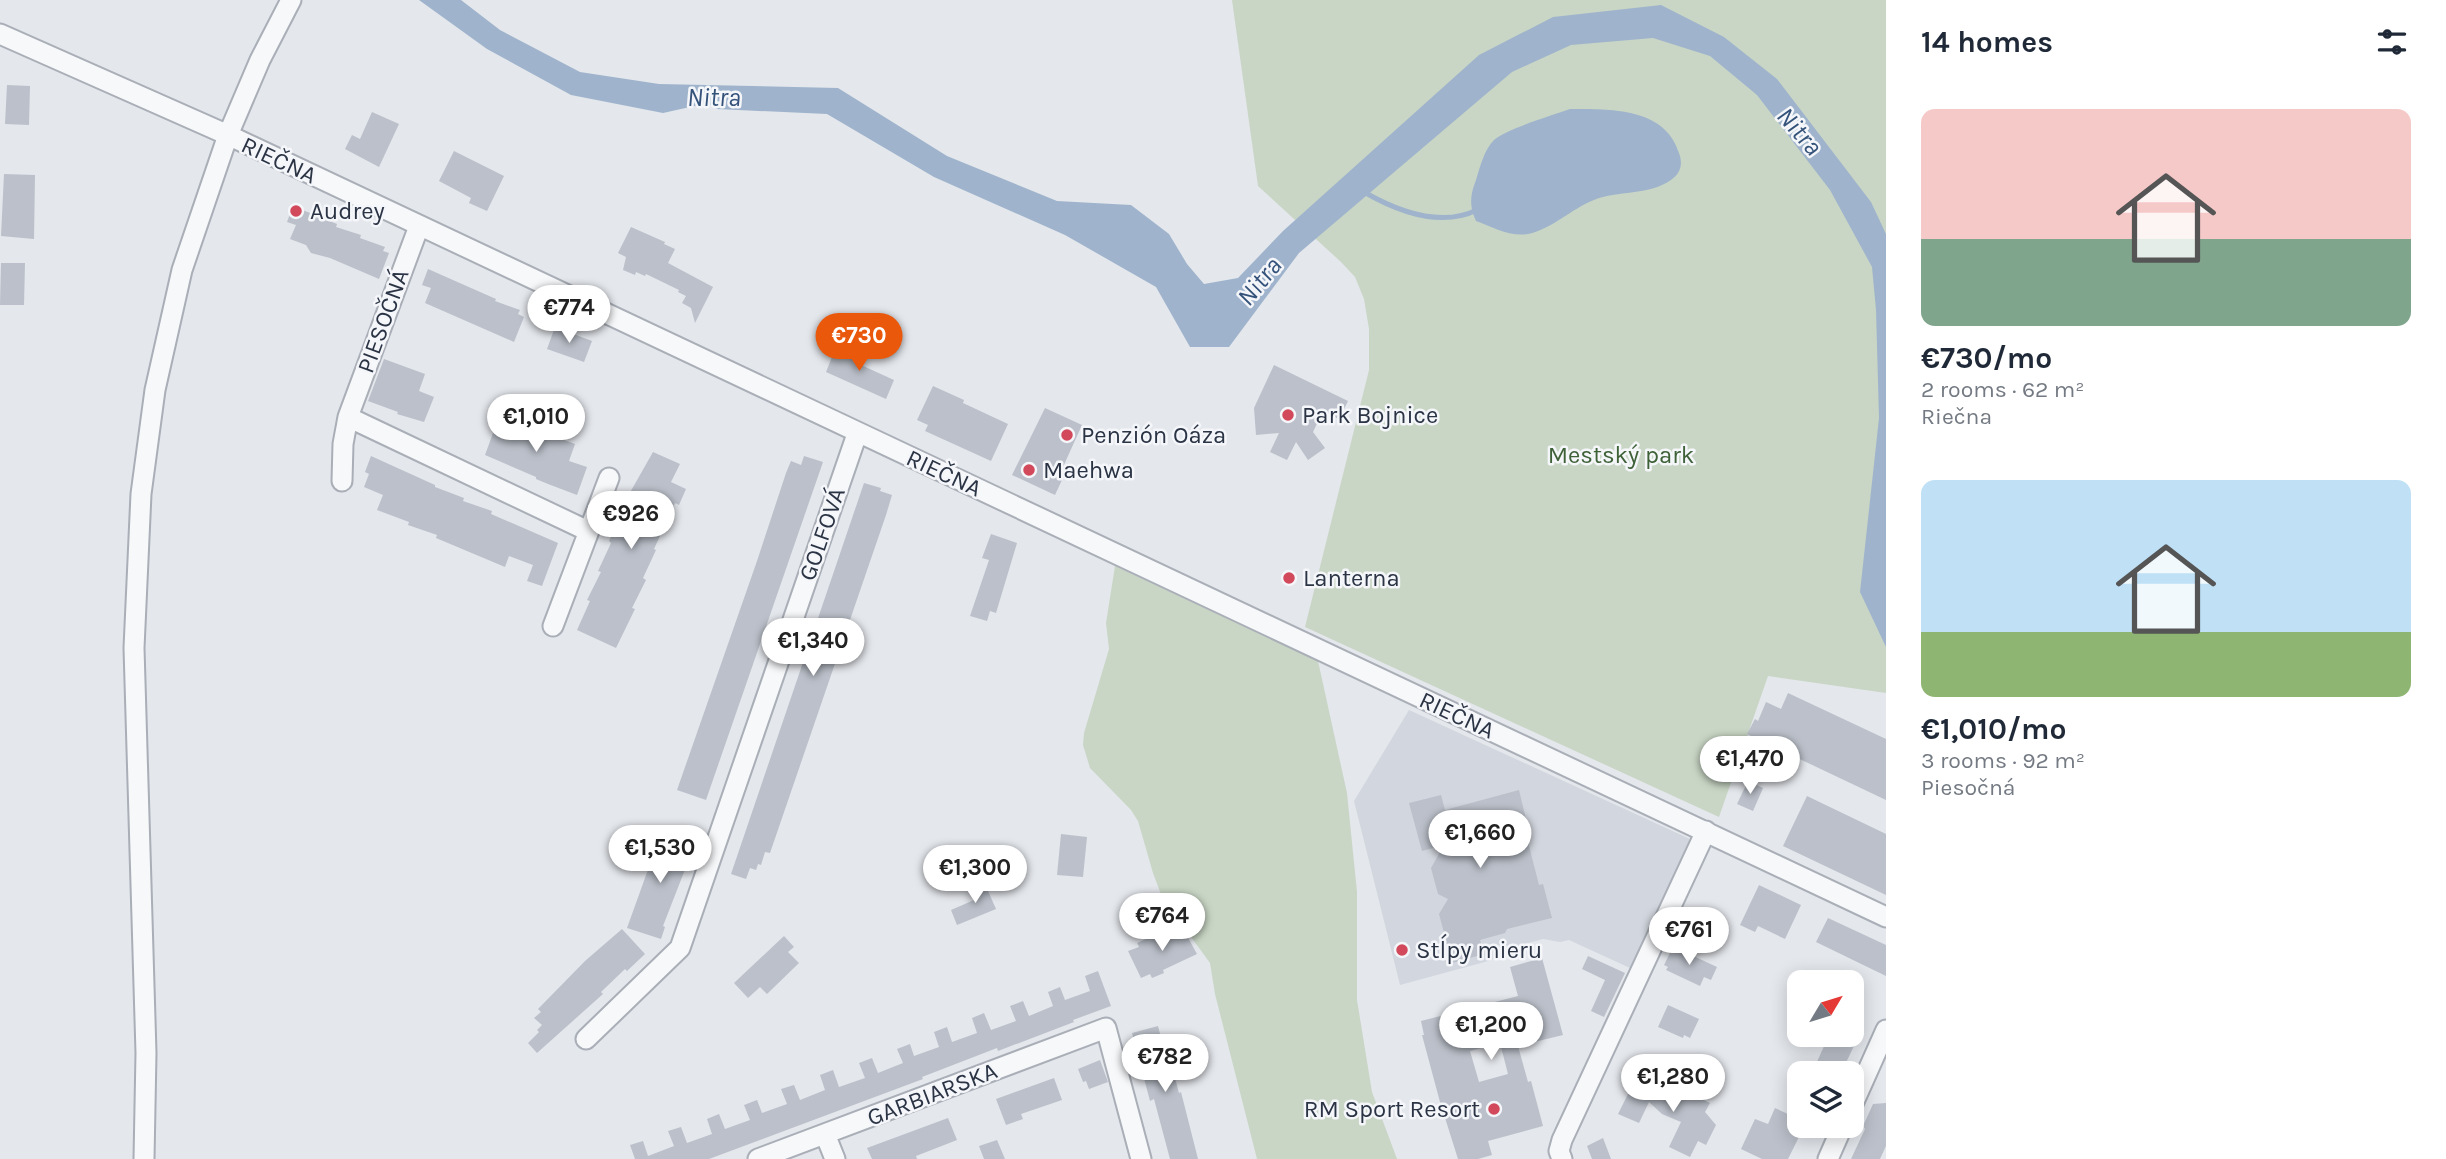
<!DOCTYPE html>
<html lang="en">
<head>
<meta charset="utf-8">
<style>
	body { margin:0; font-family:Karla,sans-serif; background:#f2f2f3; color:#1f2937; height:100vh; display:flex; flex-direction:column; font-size:26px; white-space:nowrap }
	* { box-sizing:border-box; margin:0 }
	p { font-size:23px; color:#747a83 }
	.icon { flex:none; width:38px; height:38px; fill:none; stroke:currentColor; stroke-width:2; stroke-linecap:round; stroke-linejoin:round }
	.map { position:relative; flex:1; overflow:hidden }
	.panel { display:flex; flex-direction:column; background:#fff; width:560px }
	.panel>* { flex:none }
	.needle { width:46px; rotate:52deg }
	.fabs { position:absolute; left:1787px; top:970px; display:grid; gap:14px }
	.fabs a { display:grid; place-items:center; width:77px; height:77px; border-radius:14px; background:#fff; box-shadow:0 4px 18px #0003; font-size:35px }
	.price { position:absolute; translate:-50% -60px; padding:0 16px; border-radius:24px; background:#fff; color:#222; font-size:23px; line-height:46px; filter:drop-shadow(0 2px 4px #0008) }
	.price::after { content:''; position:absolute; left:50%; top:42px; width:21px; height:16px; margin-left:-10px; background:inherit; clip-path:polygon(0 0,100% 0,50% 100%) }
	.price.on { background:#ea580c; color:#fff }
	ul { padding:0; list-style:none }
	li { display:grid; align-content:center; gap:14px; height:371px; padding:0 35px }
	li span { display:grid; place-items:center; height:217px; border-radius:14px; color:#555 }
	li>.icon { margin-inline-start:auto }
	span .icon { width:126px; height:126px; fill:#fffc; stroke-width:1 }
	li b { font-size:30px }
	h2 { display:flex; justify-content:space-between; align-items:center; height:84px; padding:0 35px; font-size:30px }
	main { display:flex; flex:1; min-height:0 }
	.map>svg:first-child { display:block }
	.built { fill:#d2d6de }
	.green { fill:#c9d6c5 }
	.water { fill:#9fb4cc }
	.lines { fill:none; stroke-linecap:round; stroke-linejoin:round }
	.stream { stroke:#9fb4cc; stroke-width:5 }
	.building { fill:#bbc0ca; fill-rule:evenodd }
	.minor-casing { stroke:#a9aeb7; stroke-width:23 }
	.minor { stroke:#f7f8fa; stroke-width:19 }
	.poi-dot { fill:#d1495b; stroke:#f4f6f9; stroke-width:2.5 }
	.labels { text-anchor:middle; stroke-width:5; stroke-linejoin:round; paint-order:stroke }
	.street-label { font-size:24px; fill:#2b3445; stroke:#f4f6f9 }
	.poi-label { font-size:24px; fill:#2b3445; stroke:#f4f6f9; text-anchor:start }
	.park-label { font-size:24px; fill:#3f6138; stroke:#f4f6f9 }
	.water-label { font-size:26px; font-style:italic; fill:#34527a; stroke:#f4f6f9 }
</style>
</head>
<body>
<main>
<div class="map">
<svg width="1886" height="1159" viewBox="0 0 1886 1159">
	<rect width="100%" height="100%" fill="#e4e7ec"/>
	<path class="built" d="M1409,710L1690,839L1630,968L1569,940L1560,942L1543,939L1503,950L1492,960L1400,985L1354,801Z"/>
	<path class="green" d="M1232,0H1886V693L1768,676L1719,817L1305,627L1369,370V329L1364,299L1355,277L1341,262L1258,186Z
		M1115,566L1318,661L1347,793L1357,892V1000L1372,1092L1397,1159H1257L1215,994L1210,963L1162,897L1153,873L1138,821L1131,810L1090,768L1083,745L1084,733L1109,649L1106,623Z"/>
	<path class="water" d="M419,0H461L500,30L580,72L659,84L838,88L947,156L1057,201L1131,205L1169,234L1187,264L1204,284L1238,278L1283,231L1479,55L1553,17L1661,5L1724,37L1777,79L1871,202L1886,234V647L1860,592L1879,418L1876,310L1872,267L1830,190L1757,95L1710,56L1653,38L1571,45L1512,72L1299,253L1229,347H1190L1156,287L1065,235L934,177L827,114L717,109L708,103L663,113L571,95L487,49Z
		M1570,109C1609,109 1665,107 1679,153C1683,164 1681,173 1671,180C1648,196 1618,190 1594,200C1571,209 1552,229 1528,234C1510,237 1492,227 1476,221C1469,206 1470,195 1476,180C1480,167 1484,150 1494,140C1508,128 1551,116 1570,109Z"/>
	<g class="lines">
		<path class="stream" d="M1364,192C1397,211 1440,228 1477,210"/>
	</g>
	<path class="building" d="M7,85L30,86L29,125L5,124Z
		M372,112L399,124L379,167L345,149L352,135L360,139Z
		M454,151L504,176L487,211L469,203L471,198L439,181Z
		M4,174L35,175L34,239L1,236Z
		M293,206L337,224L336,227L361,235L360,238L385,247L383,251L389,253L379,279L330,258L311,253L306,245L290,239L296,225L287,222Z
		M631,227L665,242L664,244L675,249L668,263L713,287L695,323L691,308L682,303L686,296L678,292L679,290L646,274L645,276L636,272L635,275L623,270L626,257L618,253Z
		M1,263H25L24,305H0Z
		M428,269L496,299L495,301L520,310L518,314L524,317L514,342L425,303L431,288L422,285Z
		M555,327L592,341L584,362L547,349Z
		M855,348L866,353L861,365L894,380L886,399L826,372L834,352L845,357L848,349L853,351Z
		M384,359L425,374L419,391L434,397L424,422L397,414L398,412L368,401Z
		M1274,365L1348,401L1339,419L1323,411L1313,432L1325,448L1308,460L1296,442L1287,460L1270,452L1279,433L1256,435L1254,408Z
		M933,386L964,400L963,403L1008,424L991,461L925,431L928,425L917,420Z
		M1045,408L1082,425L1058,478L1062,480L1055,495L1012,475Z
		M500,414L544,429L543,432L575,444L569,461L587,467L577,495L548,484L536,479V477L485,455Z
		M653,452L680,464L671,482L686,489L679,505L675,503L654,549L656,550L643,578L646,580L632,608L635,609L616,648L577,630L590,601L587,600L601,572L598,571L611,543L609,541L622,513L619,512Z
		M371,456L435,485V487L464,498L463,501L492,511L491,514L558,543L542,586L527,581L533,565L509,556L505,567L436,538L437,535L408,525L409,522L377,510L383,495L364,487L369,474L365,472Z
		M804,456L823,462L706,800L677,790L757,561L786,473L791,461L801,465Z
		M864,483L881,488L880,491L892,495L886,515L770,853L765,852L761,865L758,864L756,870L750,868L746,879L731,874Z
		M991,534L1017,543L996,613L990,611L987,621L970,616L989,560L982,558Z
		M1788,693L1886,739V800L1747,734L1755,719L1758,721L1766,702L1781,709Z
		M1748,781L1763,788L1753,811L1737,804Z
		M1519,790L1527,823L1504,829L1528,842L1539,885L1543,884L1552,918L1507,929L1505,933L1480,940L1484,954L1452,963L1439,914L1448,899L1438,894L1431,868L1444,845L1422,851L1409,803L1441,795L1445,810Z
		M1807,796L1886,834V895L1783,846Z
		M663,828L692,842L684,866L686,867L663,926L665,927L661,939L627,928Z
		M1061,834L1087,837L1083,877L1057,875Z
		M984,882L996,909L957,925L951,910L974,900L970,888Z
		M1759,885L1801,905L1785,939L1758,926L1755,932L1740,925Z
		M1828,918L1886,945V976L1816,942Z
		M1182,927L1197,954L1163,970L1164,973L1152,978L1150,974L1141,978L1128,951L1139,947L1137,943L1155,935L1157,939Z
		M622,929L645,954L627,971L625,969L601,992L603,994L537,1053L528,1043L539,1032L537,1030L542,1025L534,1018L541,1012L538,1009L585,961Z
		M784,936L794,947L788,952L799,963L767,994L760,987L748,998L734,983Z
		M1676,948L1717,967L1711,980L1704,977L1700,986L1666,970L1668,967L1664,965L1671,951L1674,952Z
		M1588,956L1625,973L1604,1017L1591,1011L1605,980L1582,969Z
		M1542,958L1563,1035L1518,1046L1528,1082L1531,1081L1543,1126L1488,1141L1492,1155L1478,1159H1458L1440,1102L1422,1035H1424L1421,1021L1518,996L1510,967ZM1500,1043L1508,1074L1479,1082L1470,1051Z
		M1098,971L1111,1006L1073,1020L1074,1022L998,1051L997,1048L922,1077L923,1079L709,1159H635L630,1145L643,1141L648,1156L674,1146L668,1131L681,1127L687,1143L712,1134L707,1119L719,1114L725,1129L750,1120L744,1105L757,1100L762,1113L787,1104L781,1089L794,1085L800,1100L825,1090L820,1075L833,1070L839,1087L865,1078L859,1063L872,1058L878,1073L903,1063L897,1049L910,1044L914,1056L939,1047L934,1032L947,1027L952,1042L977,1033L972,1018L984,1013L991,1030L1016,1021L1010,1006L1023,1001L1029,1016L1053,1006L1048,992L1060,987L1065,1000L1090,991L1085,976Z
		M1668,1005L1699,1019L1690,1038L1684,1035L1683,1038L1658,1027Z
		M1158,1026L1169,1068L1172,1067L1179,1093L1181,1092L1198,1159H1170L1154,1099L1150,1101L1132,1033Z
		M1829,1035L1854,1046L1841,1073H1812Z
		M1100,1060L1108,1082L1089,1089L1086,1081L1083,1082L1078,1069Z
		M1054,1078L1062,1100L1021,1114L1023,1119L1006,1125L996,1099Z
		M1629,1079L1659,1094L1663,1086L1680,1095L1683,1090L1710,1103L1705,1112L1716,1125L1706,1145L1698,1141L1690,1157L1669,1147L1681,1122L1662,1114L1649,1102L1639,1123L1618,1114L1632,1086L1627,1082Z
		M1886,1103V1146L1880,1159H1851L1865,1129L1863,1126L1873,1104Z
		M1775,1108L1799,1119L1798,1129L1802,1131L1788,1159H1762L1741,1149L1755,1119L1768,1124Z
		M948,1118L957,1140L916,1156L917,1159H872L867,1148Z
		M1603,1138L1611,1159H1592L1587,1146Z
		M997,1140L1005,1159H984L979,1146Z"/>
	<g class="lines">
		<defs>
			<path id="minor" d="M0,34L228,135L1886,917
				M419,226L348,417L588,531
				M342,481L343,444L348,417
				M553,626L609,478
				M586,1039L680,948L857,434
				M1852,1106L1886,1030
				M825,1134L835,1159
				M144,1159L146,1053L134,648L141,494L155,390L182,270L228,135L260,60L291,0
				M758,1159L1106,1028L1141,1159
				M1562,1159L1559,1151L1562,1140L1706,831
				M1828,1159L1843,1125"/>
		</defs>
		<use href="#minor" class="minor-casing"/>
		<use href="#minor" class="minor"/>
	</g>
	<g class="poi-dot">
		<circle cx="296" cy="211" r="7"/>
		<circle cx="1288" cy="415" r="7"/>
		<circle cx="1067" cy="435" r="7"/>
		<circle cx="1029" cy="470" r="7"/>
		<circle cx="1289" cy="578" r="7"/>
		<circle cx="1402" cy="950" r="7"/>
		<circle cx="1494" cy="1109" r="7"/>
	</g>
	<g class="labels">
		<g class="street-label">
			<text transform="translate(279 160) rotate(25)" y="8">RIEČNA</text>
			<text transform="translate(383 321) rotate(-70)" y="8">PIESOČNÁ</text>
			<text transform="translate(944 473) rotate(25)" y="8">RIEČNA</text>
			<text transform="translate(822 534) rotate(-71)" y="8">GOLFOVÁ</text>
			<text transform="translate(1457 715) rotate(25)" y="8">RIEČNA</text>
			<text transform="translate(932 1094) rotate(-21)" y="8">GARBIARSKA</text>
		</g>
		<g class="poi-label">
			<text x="310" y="219">Audrey</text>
			<text x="1302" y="423">Park Bojnice</text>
			<text x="1081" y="443">Penzión Oáza</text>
			<text x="1043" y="478">Maehwa</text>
			<text x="1303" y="586">Lanterna</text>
			<text x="1416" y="958">Stĺpy mieru</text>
			<text x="1480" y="1117" text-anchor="end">RM Sport Resort</text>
		</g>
		<g class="park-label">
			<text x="1621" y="463">Mestský park</text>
		</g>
		<g class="water-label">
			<text x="714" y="106">Nitra</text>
			<text transform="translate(1800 131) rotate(49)" y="9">Nitra</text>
			<text transform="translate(1259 281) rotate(-51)" y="9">Nitra</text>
		</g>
	</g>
</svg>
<div class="fabs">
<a><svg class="needle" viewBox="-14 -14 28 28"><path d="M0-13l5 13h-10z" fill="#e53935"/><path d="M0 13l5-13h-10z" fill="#747a83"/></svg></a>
<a><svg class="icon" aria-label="layers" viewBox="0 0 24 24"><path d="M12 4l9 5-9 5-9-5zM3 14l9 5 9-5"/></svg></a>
</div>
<b class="price" style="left:569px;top:345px">€774</b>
<b class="price on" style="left:859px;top:373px">€730</b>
<b class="price" style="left:536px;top:454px">€1,010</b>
<b class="price" style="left:631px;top:551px">€926</b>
<b class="price" style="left:813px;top:678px">€1,340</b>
<b class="price" style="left:1750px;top:796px">€1,470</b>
<b class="price" style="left:1480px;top:870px">€1,660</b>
<b class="price" style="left:660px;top:885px">€1,530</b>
<b class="price" style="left:975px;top:905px">€1,300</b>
<b class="price" style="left:1162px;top:953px">€764</b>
<b class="price" style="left:1689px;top:967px">€761</b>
<b class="price" style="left:1491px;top:1062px">€1,200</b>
<b class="price" style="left:1165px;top:1094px">€782</b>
<b class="price" style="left:1673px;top:1114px">€1,280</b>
</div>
<section class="panel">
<h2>14 homes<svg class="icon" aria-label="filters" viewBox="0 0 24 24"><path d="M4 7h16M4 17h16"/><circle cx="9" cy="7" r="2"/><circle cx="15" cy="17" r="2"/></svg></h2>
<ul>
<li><span style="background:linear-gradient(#f6c9c9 60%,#7fa58c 0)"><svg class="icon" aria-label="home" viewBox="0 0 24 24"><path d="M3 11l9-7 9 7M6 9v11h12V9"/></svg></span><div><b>€730/mo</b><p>2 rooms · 62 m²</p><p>Riečna</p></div></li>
<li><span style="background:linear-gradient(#bfe0f5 70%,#8fb573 0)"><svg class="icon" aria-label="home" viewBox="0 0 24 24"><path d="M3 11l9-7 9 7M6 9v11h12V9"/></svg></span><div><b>€1,010/mo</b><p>3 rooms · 92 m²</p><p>Piesočná</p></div></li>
</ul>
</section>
</main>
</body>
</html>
